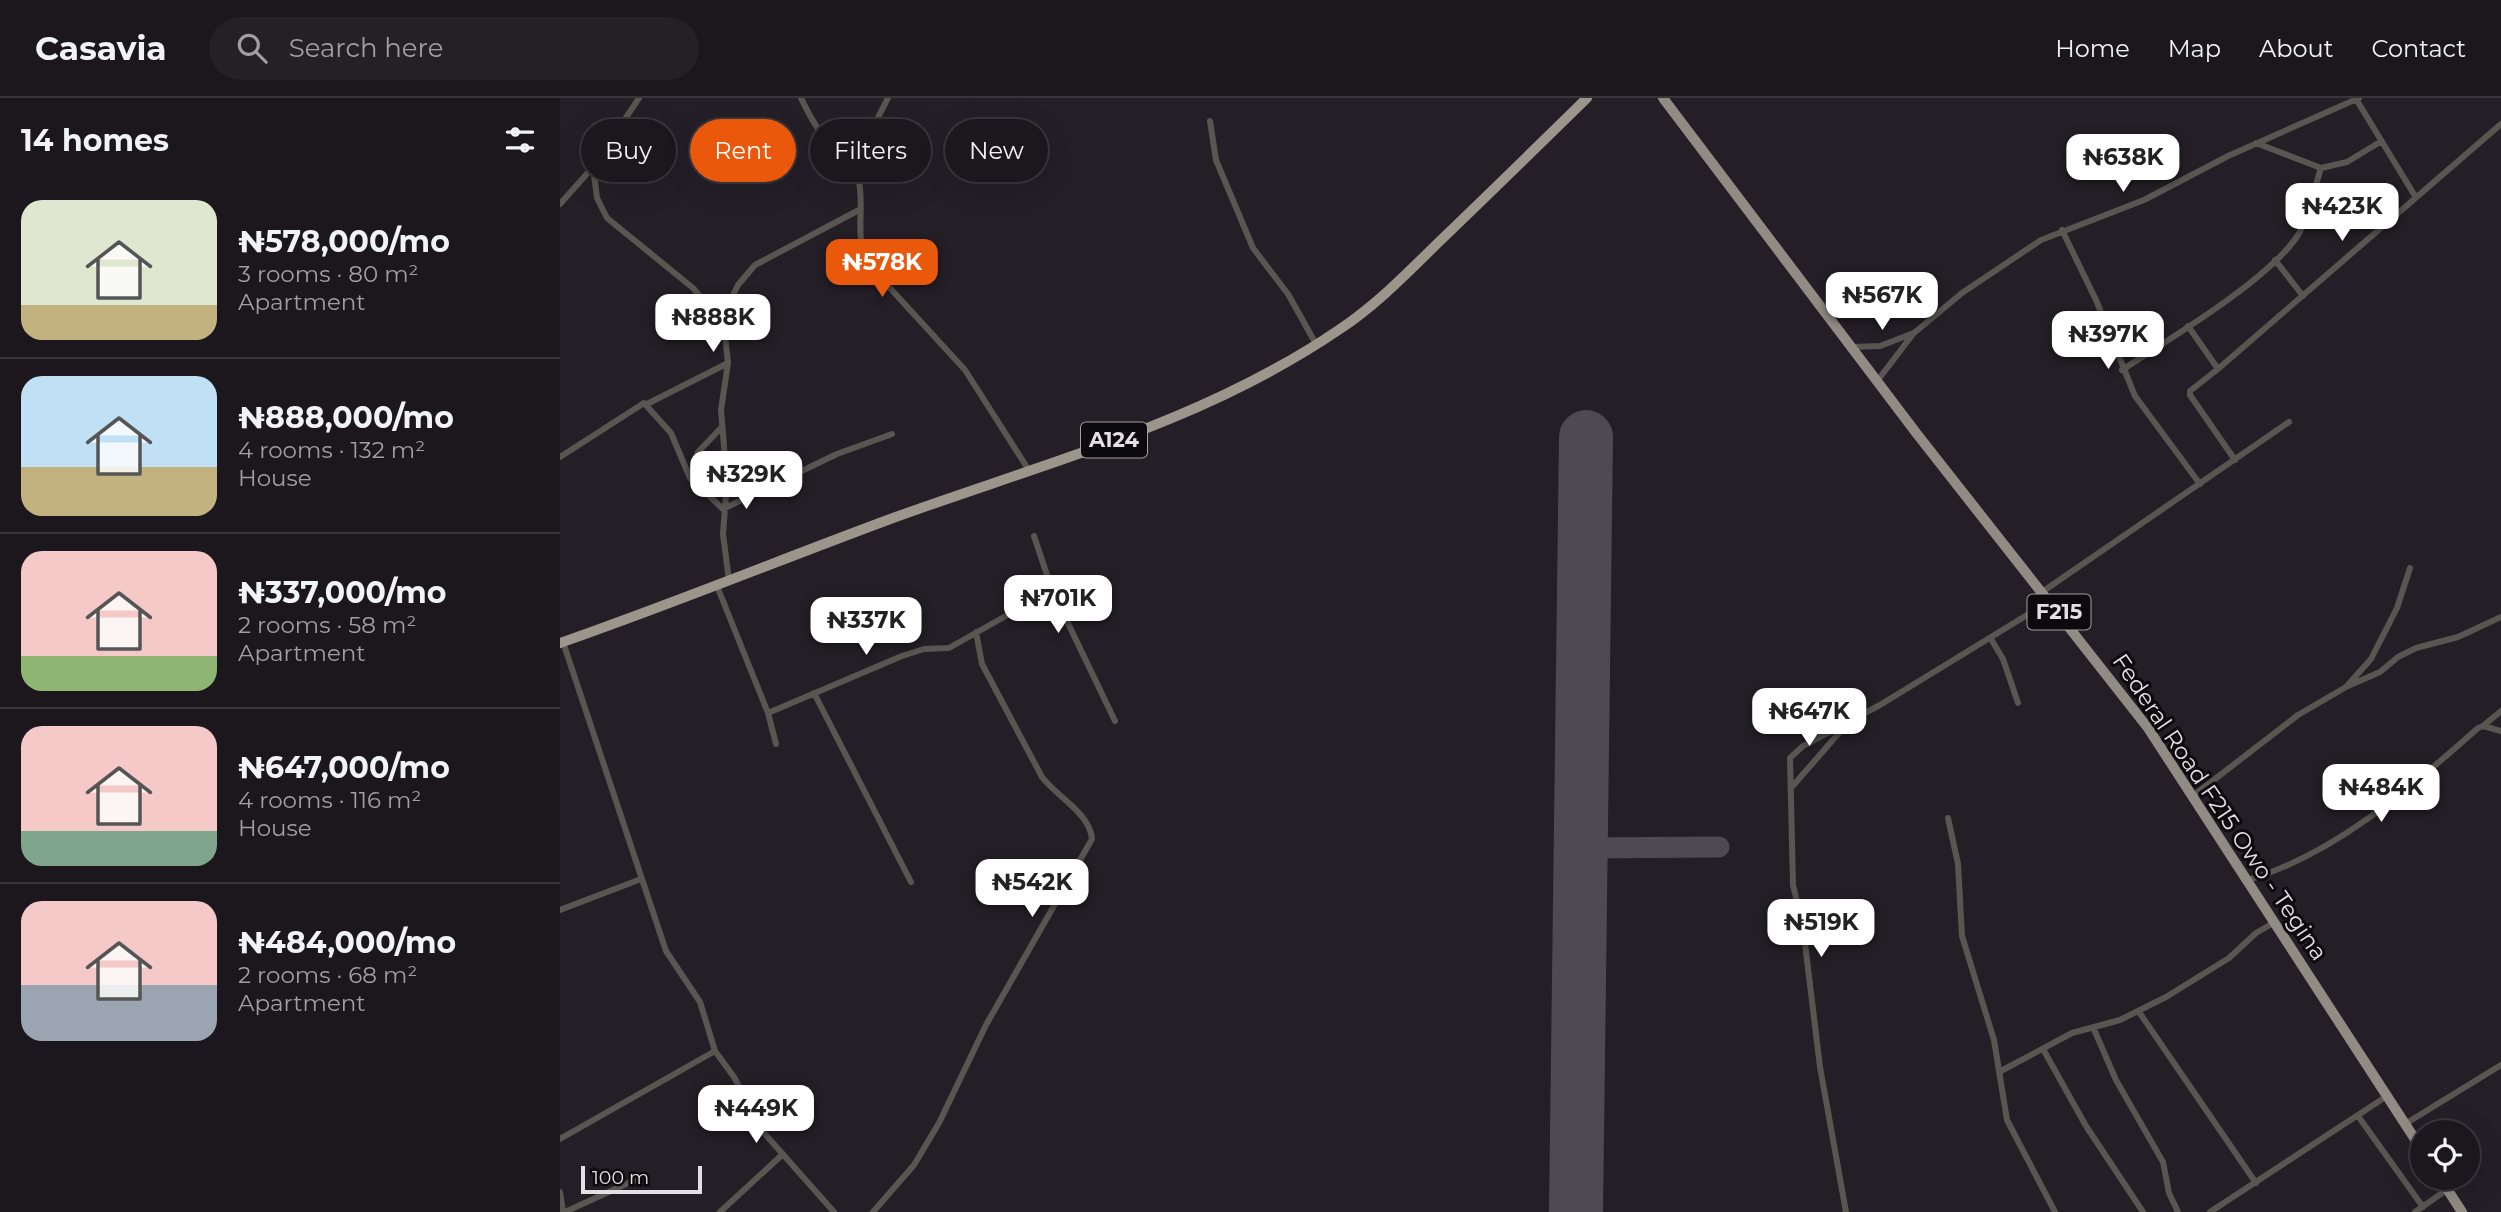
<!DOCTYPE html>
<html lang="en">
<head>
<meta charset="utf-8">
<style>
	body { margin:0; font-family:Montserrat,sans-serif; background:#242025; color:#f1f3f6; height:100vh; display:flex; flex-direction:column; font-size:26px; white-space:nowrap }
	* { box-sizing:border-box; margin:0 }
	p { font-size:23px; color:#a09fa3 }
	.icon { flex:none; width:38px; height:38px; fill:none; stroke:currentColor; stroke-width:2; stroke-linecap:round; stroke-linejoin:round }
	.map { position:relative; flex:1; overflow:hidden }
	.panel { display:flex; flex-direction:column; background:#1b171c; width:560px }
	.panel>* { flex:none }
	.hud { position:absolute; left:21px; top:21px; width:665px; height:63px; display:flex; gap:14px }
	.fabs { position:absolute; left:1850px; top:1022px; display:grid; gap:14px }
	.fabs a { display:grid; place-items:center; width:70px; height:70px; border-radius:50%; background:#1b171c; box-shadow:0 7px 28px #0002,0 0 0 2px #39363b; font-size:35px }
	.scale { position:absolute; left:21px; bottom:18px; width:121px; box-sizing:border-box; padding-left:7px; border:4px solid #e3dfe4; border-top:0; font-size:19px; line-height:24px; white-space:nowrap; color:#e3dfe4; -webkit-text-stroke:5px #0c0a0d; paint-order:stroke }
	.price { position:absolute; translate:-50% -60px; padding:0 16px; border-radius:14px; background:#fff; color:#222; font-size:23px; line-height:46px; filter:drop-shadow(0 2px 4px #0008) }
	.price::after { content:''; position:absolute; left:50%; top:42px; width:21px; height:16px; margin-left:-10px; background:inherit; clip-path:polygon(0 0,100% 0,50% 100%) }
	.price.on { background:#ea580c; color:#fff }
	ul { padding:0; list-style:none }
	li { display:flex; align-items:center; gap:21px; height:175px; padding:0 21px }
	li+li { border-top:2px solid #39363b }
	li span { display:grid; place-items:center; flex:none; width:196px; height:140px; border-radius:21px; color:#555 }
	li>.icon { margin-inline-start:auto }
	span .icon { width:84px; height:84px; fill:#fffc; stroke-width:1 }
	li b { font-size:30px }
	h2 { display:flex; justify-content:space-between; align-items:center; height:84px; padding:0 21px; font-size:30px }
	.chip { padding:0 24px; border-radius:32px; background:#1b171c; box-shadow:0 7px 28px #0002,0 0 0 2px #39363b; font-size:24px; line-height:63px }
	.chip.on { background:#ea580c; color:#fff }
	header { display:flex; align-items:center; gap:42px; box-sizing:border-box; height:98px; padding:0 35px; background:#1b171c; border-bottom:2px solid #39363b }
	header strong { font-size:33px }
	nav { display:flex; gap:38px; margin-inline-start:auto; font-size:24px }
	.search { width:490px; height:63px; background:#242025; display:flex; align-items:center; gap:18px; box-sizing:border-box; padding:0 24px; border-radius:38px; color:#a09fa3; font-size:26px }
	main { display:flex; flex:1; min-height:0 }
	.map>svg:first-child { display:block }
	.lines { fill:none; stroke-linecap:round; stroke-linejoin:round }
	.taxiway { stroke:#4f4a51; stroke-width:21 }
	.runway { stroke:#4f4a51; stroke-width:54 }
	.minor { stroke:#595652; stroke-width:6 }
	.primary { stroke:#908b83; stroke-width:10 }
	.trunk { stroke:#9b968c; stroke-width:10 }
	.labels { text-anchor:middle; stroke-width:6; stroke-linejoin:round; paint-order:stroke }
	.shield { fill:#0c0a0d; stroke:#a29fa4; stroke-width:2 }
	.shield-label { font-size:21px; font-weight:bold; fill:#e3dfe4 }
	.street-label { font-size:23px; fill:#e3dfe4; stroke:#0c0a0d }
</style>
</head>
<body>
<header>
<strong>Casavia</strong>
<div class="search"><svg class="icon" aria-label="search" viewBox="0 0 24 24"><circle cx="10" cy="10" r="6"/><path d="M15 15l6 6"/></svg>Search here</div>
<nav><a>Home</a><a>Map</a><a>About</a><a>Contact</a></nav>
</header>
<main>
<section class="panel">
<h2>14 homes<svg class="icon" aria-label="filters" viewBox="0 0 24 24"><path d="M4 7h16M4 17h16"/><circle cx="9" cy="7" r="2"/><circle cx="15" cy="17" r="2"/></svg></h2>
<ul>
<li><span style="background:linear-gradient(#dfe7d0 75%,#c2b280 0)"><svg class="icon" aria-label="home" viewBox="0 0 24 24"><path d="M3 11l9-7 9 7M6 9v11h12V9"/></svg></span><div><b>₦578,000/mo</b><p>3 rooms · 80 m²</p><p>Apartment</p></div></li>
<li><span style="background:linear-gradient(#bfe0f5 65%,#c2b280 0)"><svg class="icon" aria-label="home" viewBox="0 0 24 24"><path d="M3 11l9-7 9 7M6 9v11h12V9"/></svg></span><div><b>₦888,000/mo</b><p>4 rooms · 132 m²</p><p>House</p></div></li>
<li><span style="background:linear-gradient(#f6c9c9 75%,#8fb573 0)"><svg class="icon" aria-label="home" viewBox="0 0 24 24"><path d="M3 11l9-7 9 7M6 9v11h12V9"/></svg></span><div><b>₦337,000/mo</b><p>2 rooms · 58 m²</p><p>Apartment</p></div></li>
<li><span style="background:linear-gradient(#f6c9c9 75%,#7fa58c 0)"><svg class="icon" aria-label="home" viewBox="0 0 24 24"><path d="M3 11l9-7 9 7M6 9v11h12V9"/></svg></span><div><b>₦647,000/mo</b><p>4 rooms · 116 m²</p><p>House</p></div></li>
<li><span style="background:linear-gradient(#f6c9c9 60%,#9aa5b1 0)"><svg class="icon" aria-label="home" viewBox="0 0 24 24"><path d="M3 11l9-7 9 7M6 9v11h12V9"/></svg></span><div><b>₦484,000/mo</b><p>2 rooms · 68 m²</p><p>Apartment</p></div></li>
</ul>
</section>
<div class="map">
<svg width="1941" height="1114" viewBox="0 0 1941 1114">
	<rect width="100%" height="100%" fill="#241f26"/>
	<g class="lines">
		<path class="taxiway" d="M1021,750L1159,749"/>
		<path class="runway" d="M1016,1114L1026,339"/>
		<path class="minor" d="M241,0C249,17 260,37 274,51C283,60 295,66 298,79C306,109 293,135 308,166L405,272L470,374
			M1796,1L1855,98
			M650,23L656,62L693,150L728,196L756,246
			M293,68L328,0
			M33,69L37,100L47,120L133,190L165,229
			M1761,70L1787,64L1820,44
			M0,106L33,69L79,0
			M1502,132L1536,202L1575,298L1640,386
			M1715,162L1743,198
			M1628,228L1658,271L1941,26
			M1292,249L1320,248L1354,235L1402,195L1481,142L1584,102L1668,58L1799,0
			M1658,271L1630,293V297L1675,362
			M1562,272C1609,241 1709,182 1738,137C1750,117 1754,91 1761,70L1696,45
			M1318,282L1353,236
			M87,306L168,265
			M161,330L138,354L130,380L163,411L277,356L332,336
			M0,359L84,305L111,335L130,380
			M474,438L492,492L555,623
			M169,483L163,436L167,384L161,312L168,265L165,237L168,207L178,187L195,167L299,112
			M157,488L208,615L216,646
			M1482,494L1729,324
			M1431,541L1443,561L1458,605
			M3,544L106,853L140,904L155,953L174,979L204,1035L274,1114
			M1788,588L1820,574L1838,559L1856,550L1898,539L1941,519
			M254,595L351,784
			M208,615L342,558L364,551L389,550L492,492
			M1923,628L1941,613
			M1231,690L1285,628
			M1633,698L1738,617L1786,589L1811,561L1837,510L1850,470
			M1388,720L1398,766L1402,838L1434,942L1447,1022L1495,1114
			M1688,782C1776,756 1851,689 1918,630L1923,628L1941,633
			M0,812L81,781
			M1579,914L1696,1085
			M1533,929L1556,982L1603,1064L1609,1095L1618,1114
			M1483,951L1526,1028L1583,1114
			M1439,974L1512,935L1560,922L1606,899L1669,860L1696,835L1715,824
			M1798,1018L1863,1109
			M1845,1026L1941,967
			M0,1041L155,953
			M0,1094L3,1114
			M5,1114L77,1081
			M160,1114L223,1056
			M313,1114L354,1067L379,1025L426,927L532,741C530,715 497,699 482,679L422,566L416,534
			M1286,1114L1260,969L1243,829L1233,787L1230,660L1243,648L1320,607L1490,503
			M1650,1114L1827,998
			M1855,1114L1888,1091"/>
		<path class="primary" d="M1103,0L1357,336L1588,630L1862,1052
			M1880,1080L1902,1114"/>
		<path class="trunk" d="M0,545C112,506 222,461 333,420C485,365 646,323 780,231C818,206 850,172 882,141C931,94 979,47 1027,0"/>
	</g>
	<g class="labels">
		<g class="shield">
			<rect x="521" y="324.5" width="66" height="35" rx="5"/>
			<rect x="1467.5" y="496.5" width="63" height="35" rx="5"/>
		</g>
		<g class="shield-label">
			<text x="554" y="349">A124</text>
			<text x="1499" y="521">F215</text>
		</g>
		<g class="street-label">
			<text transform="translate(1660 709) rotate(56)" y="8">Federal Road F215 Owo - Tegina</text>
		</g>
	</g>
</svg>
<div class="fabs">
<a><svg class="icon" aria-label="locate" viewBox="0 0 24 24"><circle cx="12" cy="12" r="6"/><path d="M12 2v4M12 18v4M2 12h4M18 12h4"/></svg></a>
</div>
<div class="scale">100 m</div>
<b class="price" style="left:1563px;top:96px">₦638K</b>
<b class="price" style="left:1782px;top:145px">₦423K</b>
<b class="price on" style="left:322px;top:201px">₦578K</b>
<b class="price" style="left:1322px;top:234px">₦567K</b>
<b class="price" style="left:153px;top:256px">₦888K</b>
<b class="price" style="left:1548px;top:273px">₦397K</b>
<b class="price" style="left:186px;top:413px">₦329K</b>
<b class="price" style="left:498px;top:537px">₦701K</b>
<b class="price" style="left:306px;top:559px">₦337K</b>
<b class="price" style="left:1249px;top:650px">₦647K</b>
<b class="price" style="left:1821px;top:726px">₦484K</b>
<b class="price" style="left:472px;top:821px">₦542K</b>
<b class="price" style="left:1261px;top:861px">₦519K</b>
<b class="price" style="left:196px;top:1047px">₦449K</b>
<div class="hud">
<a class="chip">Buy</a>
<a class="chip on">Rent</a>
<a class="chip">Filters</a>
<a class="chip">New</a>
</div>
</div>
</main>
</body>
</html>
